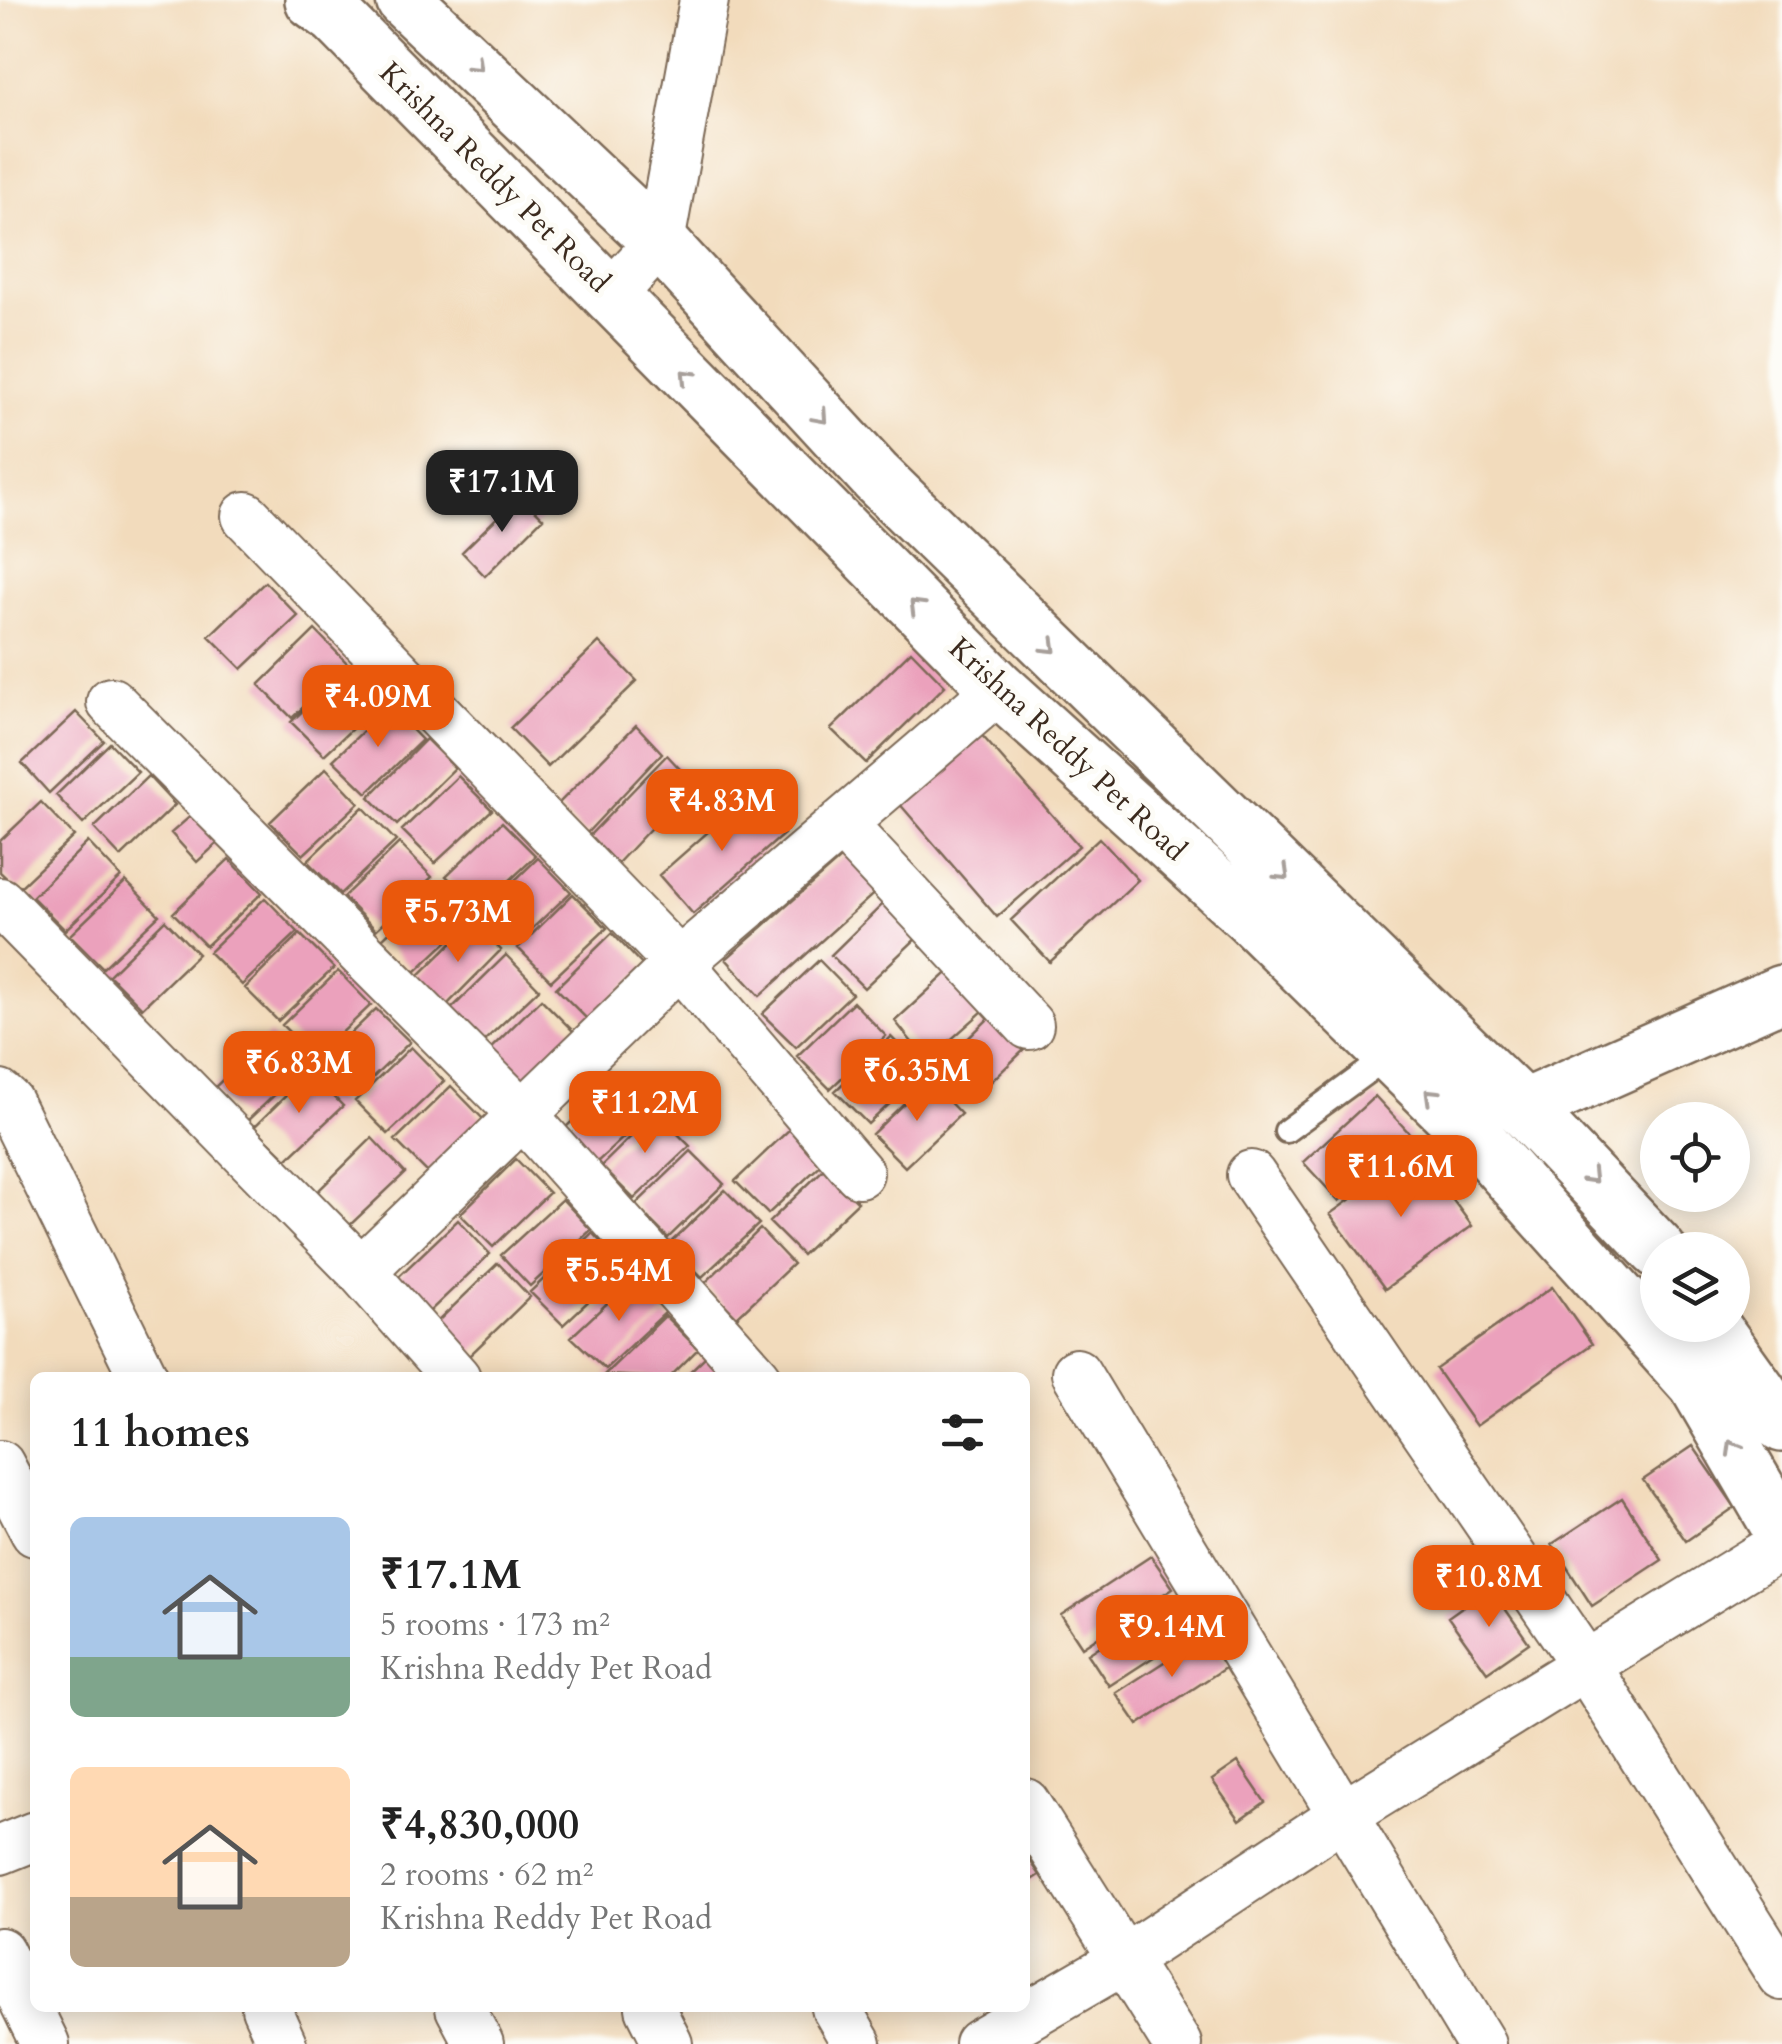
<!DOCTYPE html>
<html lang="en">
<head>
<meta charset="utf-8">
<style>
	body { margin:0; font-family:Cardo,serif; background:#f6f6f6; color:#222; height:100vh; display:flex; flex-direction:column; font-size:38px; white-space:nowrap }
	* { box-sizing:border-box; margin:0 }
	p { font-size:32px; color:#767676 }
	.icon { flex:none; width:55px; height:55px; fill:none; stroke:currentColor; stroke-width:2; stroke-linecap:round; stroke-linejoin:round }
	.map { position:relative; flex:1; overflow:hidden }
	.details { position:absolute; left:30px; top:1372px; width:1000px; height:640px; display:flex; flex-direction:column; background:#fff; border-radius:15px; box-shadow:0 5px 25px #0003 }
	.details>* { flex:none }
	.fabs { position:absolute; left:1640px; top:1102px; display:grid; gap:20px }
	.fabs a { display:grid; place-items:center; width:110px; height:110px; border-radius:50%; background:#fff; box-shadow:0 5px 25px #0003; font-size:50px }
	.price { position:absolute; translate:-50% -85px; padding:0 22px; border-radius:20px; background:#ea580c; color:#fff; font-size:32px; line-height:65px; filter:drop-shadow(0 2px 5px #0008) }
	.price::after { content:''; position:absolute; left:50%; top:60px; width:30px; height:22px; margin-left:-15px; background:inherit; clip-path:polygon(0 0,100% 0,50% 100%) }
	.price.current { background:#222; color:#fff }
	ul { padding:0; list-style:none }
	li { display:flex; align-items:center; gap:30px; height:250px; padding:0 40px }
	li span { display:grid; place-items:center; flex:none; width:280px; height:200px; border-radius:15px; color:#555 }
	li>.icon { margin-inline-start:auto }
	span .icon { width:120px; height:120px; fill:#fffc; stroke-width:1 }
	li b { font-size:42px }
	h2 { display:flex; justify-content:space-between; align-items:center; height:120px; padding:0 40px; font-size:42px }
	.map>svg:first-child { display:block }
	.building { fill:#eba1bc }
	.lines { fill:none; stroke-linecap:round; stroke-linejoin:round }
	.service-casing { stroke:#7b6855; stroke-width:28 }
	.minor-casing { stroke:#7b6855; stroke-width:52 }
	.tertiary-casing { stroke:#7b6855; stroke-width:60 }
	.secondary-casing { stroke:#7b6855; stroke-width:60 }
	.service { stroke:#fff; stroke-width:22 }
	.minor { stroke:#fff; stroke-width:48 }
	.tertiary { stroke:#fff; stroke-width:55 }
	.secondary { stroke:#fff; stroke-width:55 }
	.oneway { stroke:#a79f9a }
	.labels { text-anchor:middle; stroke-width:10; stroke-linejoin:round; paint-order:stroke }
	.street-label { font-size:30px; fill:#3b2a1e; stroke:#fdfcf7 }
</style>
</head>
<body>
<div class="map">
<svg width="1782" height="2044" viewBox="0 0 1782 2044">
	<rect width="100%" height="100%" fill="#fdfcf7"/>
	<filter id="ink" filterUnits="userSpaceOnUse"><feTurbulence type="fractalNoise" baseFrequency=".01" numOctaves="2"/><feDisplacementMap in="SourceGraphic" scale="20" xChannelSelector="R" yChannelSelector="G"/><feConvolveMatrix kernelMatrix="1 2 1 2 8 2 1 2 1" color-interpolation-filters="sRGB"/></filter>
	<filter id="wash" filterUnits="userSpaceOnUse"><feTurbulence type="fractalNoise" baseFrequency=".0048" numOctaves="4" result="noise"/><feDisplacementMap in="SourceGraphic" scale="40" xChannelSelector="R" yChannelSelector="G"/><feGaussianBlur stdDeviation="2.25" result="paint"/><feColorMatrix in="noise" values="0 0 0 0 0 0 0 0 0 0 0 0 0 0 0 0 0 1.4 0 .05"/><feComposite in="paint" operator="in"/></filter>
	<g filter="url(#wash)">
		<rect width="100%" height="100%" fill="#f2dbbc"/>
		<g id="blocks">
			<path class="building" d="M520,495L543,518L485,576L462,552Z
				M265,582L298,616L242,669L209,636Z
				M315,630L348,664L292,718L259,685Z
				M599,642L637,681L548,767L510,728Z
				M911,651L945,686L866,763L831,729Z
				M347,668L381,702L324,755L291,722Z
				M389,706L422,740L367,793L333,760Z
				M76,712L104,741L49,793L22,763Z
				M636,725L662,753L585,835L557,805Z
				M979,732L1079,846L997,917L898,802Z
				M426,739L455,768L397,825L369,797Z
				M110,743L138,772L83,824L56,795Z
				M667,755L693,783L617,864L589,836Z
				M326,768L359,803L303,855L270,822Z
				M148,776L175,805L121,857L94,828Z
				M458,776L492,810L435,863L402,830Z
				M750,795L784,834L693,914L659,875Z
				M41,802L74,836L18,889L0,872V841Z
				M363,807L396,841L340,894L307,861Z
				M194,813L220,841L197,862L171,833Z
				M502,822L536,856L479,909L446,876Z
				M1099,838L1138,880L1050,962L1011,920Z
				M88,842L121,877L65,930L32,897Z
				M399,843L432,877L376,930L343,897Z
				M857,844L879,889L760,996L726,959Z
				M538,858L571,892L515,945L482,912Z
				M229,859L262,893L206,946L173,913Z
				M126,881L159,915L103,968L70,935Z
				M438,885L471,919L415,972L382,939Z
				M573,894L607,928L551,981L518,948Z
				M265,898L298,932L242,985L209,952Z
				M887,900L921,934L864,988L831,955Z
				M165,920L198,954L142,1008L109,975Z
				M473,922L501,950L444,1008L415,979Z
				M612,933L645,968L589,1021L556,988Z
				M300,934L334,968L278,1021L245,988Z
				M506,955L539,989L483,1042L450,1010Z
				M819,960L852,994L796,1047L762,1014Z
				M958,963L992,1003L927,1061L895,1021Z
				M338,971L371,1005L315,1058L282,1025Z
				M541,999L575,1033L519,1086L486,1053Z
				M853,1002L886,1036L830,1089L797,1056Z
				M376,1009L410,1042L354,1096L320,1063Z
				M992,1015L1025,1049L970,1102L937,1069Z
				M269,1035L302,1069L246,1122L213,1089Z
				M891,1037L925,1071L868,1124L835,1091Z
				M411,1047L444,1081L388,1134L355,1101Z
				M310,1072L343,1106L287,1159L254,1127Z
				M618,1076L652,1111L595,1164L562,1131Z
				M928,1080L961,1114L905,1167L872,1134Z
				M451,1086L484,1120L428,1173L395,1140Z
				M1375,1096L1411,1135L1339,1201L1303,1162Z
				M656,1112L690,1146L634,1199L601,1166Z
				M792,1127L825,1161L768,1214L735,1181Z
				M372,1138L405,1173L349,1226L316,1193Z
				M691,1151L724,1184L668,1238L635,1205Z
				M1417,1151L1472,1226L1385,1289L1330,1214Z
				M516,1159L549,1193L493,1247L460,1214Z
				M825,1168L858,1202L802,1255L769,1222Z
				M725,1190L759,1224L702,1277L669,1244Z
				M562,1199L591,1230L530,1286L501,1255Z
				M458,1220L490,1254L429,1312L396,1279Z
				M760,1229L793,1264L737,1317L704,1284Z
				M592,1233L625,1267L563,1325L530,1292Z
				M498,1263L530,1297L469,1356L436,1323Z
				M634,1278L666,1312L605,1369L571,1337Z
				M1552,1287L1592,1344L1476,1426L1436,1369Z
				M665,1316L698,1349L669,1378L604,1375Z
				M707,1355L728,1378H683Z
				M1693,1446L1735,1507L1686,1541L1643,1480Z
				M1622,1498L1662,1560L1592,1606L1552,1544Z
				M1151,1556L1173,1588L1082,1647L1061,1615Z
				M1490,1587L1529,1643L1487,1672L1448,1617Z
				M1178,1595L1200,1627L1109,1686L1088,1654Z
				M1206,1635L1228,1666L1138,1725L1116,1693Z
				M1238,1762L1265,1802L1240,1820L1212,1780Z
				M1025,1853L1040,1875L1025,1885Z"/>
		</g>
	</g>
	<g filter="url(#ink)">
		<use href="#blocks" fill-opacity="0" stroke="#7b6855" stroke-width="2.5"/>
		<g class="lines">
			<defs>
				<path id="service" d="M1286,1131L1390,1055"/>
				<path id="minor" d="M611,295L660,242L704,0
					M246,516L679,963L859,1173
					M111,702L523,1115L757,1378
					M841,824L1029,1025
					M0,902L361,1271L456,1378
					M0,1095L8,1102L144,1378
					M1251,1175L1587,1667L1782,1976
					M361,1271L679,963L999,689
					M1076,1373L1481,2044
					M0,1465L35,1532
					M1025,1803L1177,2044
					M0,1850L35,1836
					M0,1952L45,2044
					M266,2008L282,2044
					M460,2008L479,2044
					M650,2008L668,2044
					M836,2008L857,2044
					M979,2044L1122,1961L1340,1817L1782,1544"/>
				<path id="tertiary" d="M1523,1108L1782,993"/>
				<path id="secondary" d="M313,0L336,17L999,689L1252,918L1476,1138L1697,1385L1782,1531
					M404,0L660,242L876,477L1523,1108L1658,1250
					M1711,1325L1782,1424"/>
			</defs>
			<use href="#service" class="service-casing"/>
			<use href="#minor" class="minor-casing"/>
			<use href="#tertiary" class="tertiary-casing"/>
			<use href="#secondary" class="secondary-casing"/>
			<use href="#service" class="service"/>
			<use href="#minor" class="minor"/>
			<use href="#tertiary" class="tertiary"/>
			<use href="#secondary" class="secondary"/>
		</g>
		<defs><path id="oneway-chevron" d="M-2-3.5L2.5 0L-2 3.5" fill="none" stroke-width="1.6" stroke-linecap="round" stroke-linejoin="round" transform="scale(2.5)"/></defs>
		<g class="oneway">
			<use href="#oneway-chevron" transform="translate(476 65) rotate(44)"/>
			<use href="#oneway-chevron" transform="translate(687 376) rotate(-134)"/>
			<use href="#oneway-chevron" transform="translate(821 417) rotate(48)"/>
			<use href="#oneway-chevron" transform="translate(916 606) rotate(-135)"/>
			<use href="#oneway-chevron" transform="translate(1050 647) rotate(44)"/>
			<use href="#oneway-chevron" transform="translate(1283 874) rotate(44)"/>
			<use href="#oneway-chevron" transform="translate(1431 1095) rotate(-136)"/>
			<use href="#oneway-chevron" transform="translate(1591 1177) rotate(46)"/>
			<use href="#oneway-chevron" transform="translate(1733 1447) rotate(-120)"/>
		</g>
	</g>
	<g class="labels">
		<g class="street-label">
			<text transform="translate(495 177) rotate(45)" y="10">Krishna Reddy Pet Road</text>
			<text transform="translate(1068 749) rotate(43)" y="10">Krishna Reddy Pet Road</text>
		</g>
	</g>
</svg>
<div class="fabs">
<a><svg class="icon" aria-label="locate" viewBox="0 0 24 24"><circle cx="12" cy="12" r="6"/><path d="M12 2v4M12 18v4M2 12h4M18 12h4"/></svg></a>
<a><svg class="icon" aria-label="layers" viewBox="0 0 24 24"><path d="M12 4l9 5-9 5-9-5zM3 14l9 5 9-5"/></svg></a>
</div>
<b class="price current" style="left:502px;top:535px">₹17.1M</b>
<b class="price" style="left:378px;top:750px">₹4.09M</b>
<b class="price" style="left:722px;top:854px">₹4.83M</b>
<b class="price" style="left:458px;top:965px">₹5.73M</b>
<b class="price" style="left:299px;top:1116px">₹6.83M</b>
<b class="price" style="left:917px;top:1124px">₹6.35M</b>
<b class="price" style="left:645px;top:1156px">₹11.2M</b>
<b class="price" style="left:1401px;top:1220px">₹11.6M</b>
<b class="price" style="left:619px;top:1324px">₹5.54M</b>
<b class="price" style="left:1489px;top:1630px">₹10.8M</b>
<b class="price" style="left:1172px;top:1680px">₹9.14M</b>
<section class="details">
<h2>11 homes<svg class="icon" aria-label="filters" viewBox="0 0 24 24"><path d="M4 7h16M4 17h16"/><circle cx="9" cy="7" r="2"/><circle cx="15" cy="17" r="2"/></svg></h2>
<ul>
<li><span style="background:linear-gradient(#a9c7e8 70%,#7fa58c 0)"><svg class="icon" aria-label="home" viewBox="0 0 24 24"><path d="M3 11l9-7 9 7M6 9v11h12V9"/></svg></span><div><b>₹17.1M</b><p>5 rooms · 173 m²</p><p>Krishna Reddy Pet Road</p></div></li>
<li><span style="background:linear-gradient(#ffd9b3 65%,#b9a48a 0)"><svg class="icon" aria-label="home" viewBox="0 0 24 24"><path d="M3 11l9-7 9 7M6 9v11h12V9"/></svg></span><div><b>₹4,830,000</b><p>2 rooms · 62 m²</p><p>Krishna Reddy Pet Road</p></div></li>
</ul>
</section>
</div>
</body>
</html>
